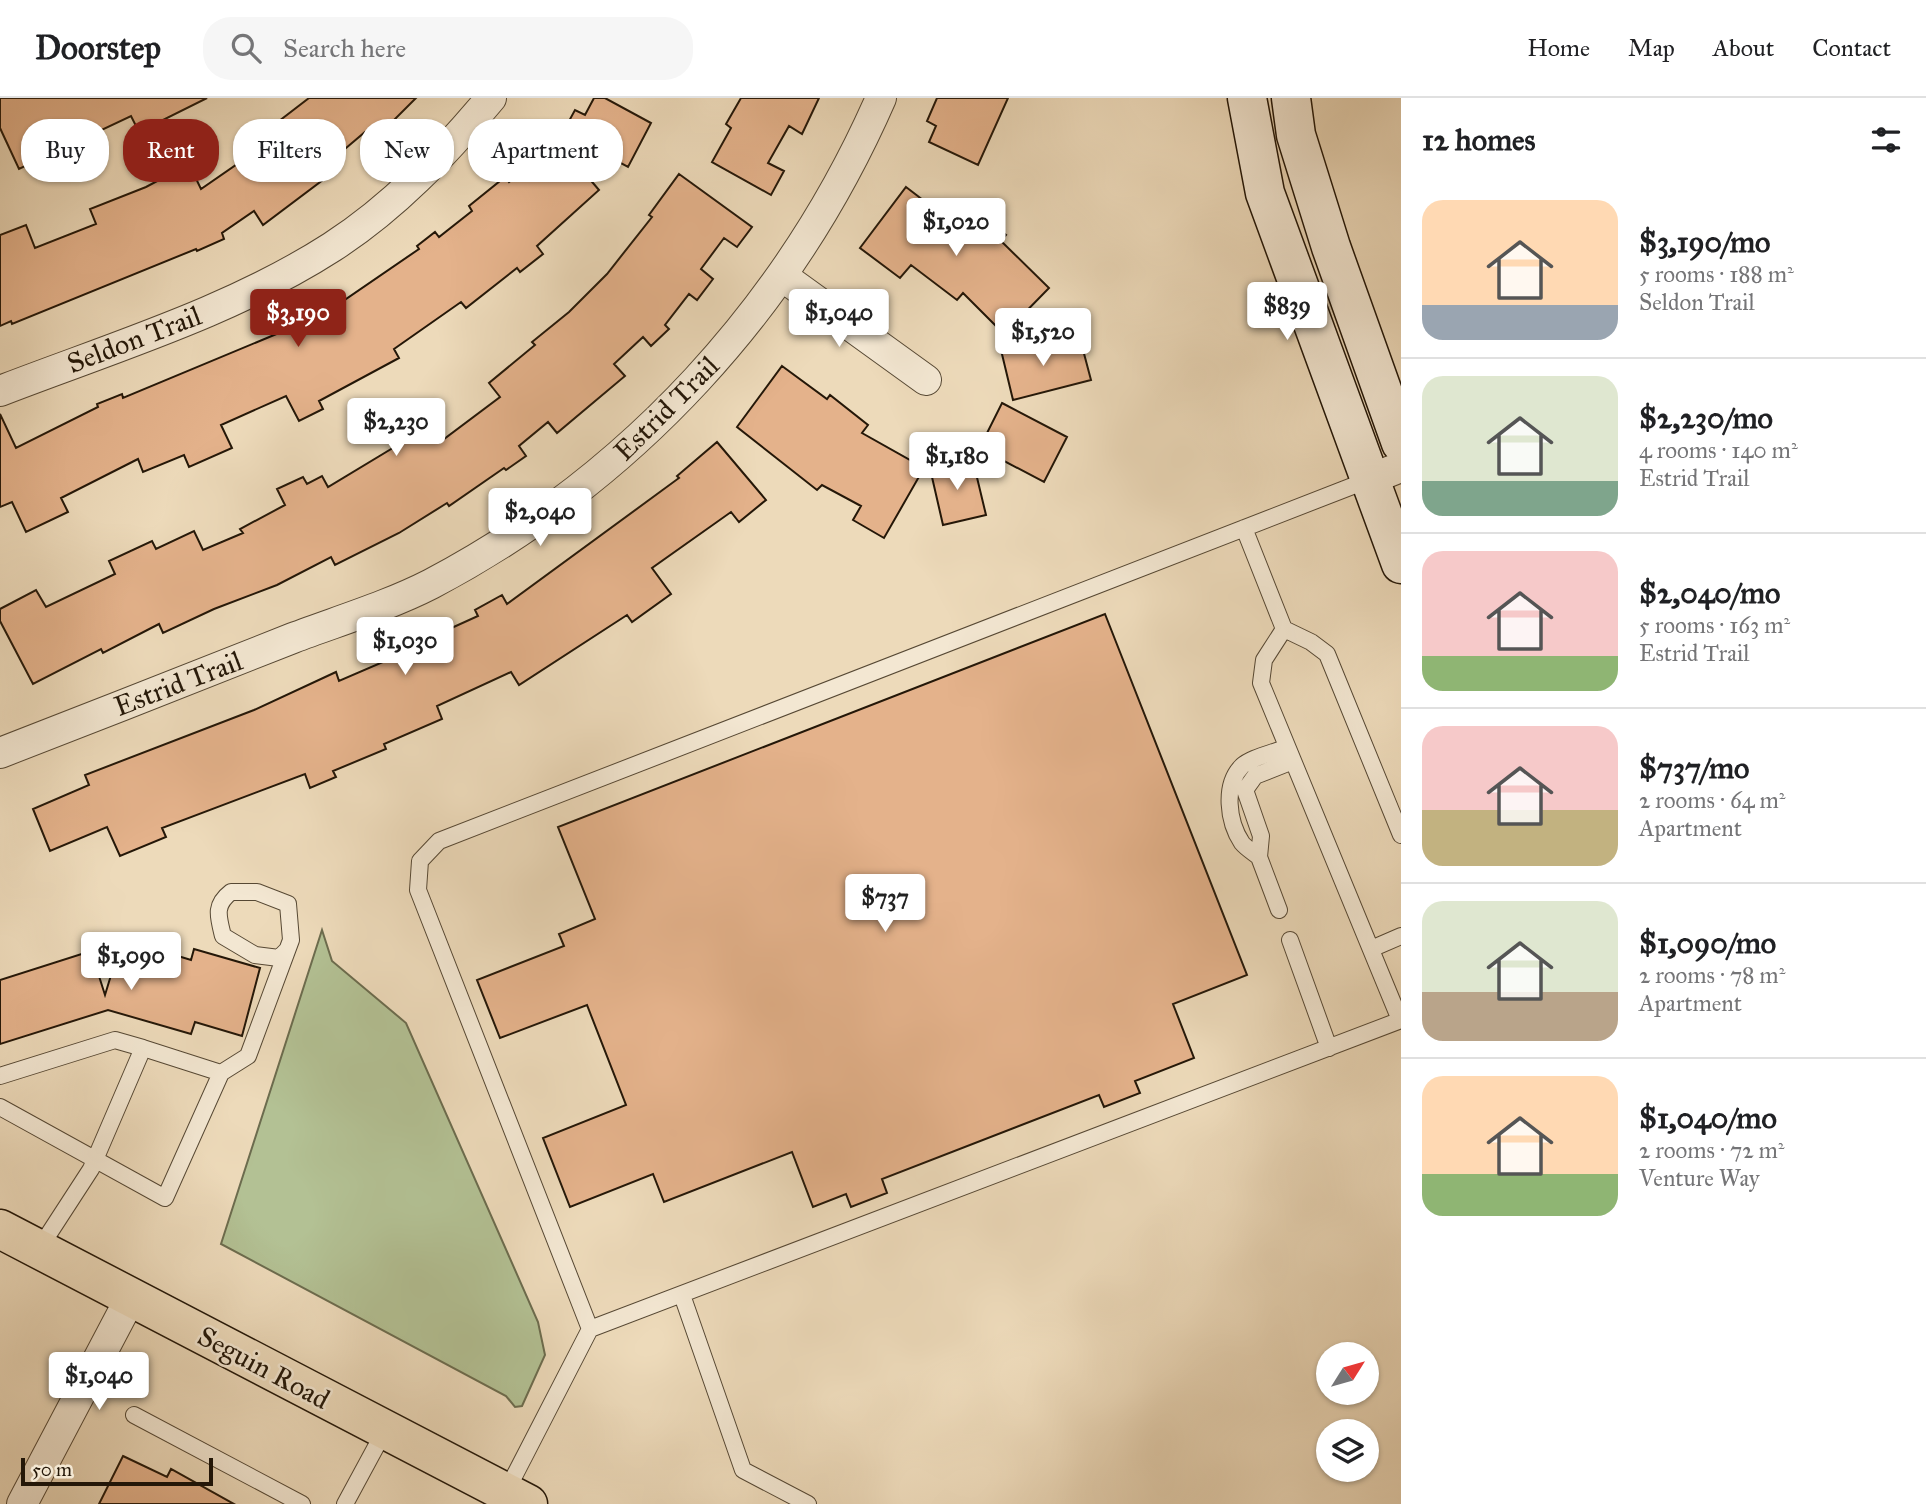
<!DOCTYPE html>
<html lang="en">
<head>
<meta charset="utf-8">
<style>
	body { margin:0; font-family:"IM FELL Great Primer",serif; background:#f6f6f6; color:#202124; height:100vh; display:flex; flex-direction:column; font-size:26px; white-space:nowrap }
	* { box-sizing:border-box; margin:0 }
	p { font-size:23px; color:#757577 }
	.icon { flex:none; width:38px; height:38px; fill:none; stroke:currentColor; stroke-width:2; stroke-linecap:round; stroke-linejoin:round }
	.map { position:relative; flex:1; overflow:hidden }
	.side { display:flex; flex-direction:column; background:#fff; width:525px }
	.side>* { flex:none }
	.hud { position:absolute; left:21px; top:21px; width:665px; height:63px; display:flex; gap:14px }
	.needle { width:46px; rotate:53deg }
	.fabs { position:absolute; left:1316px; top:1244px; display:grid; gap:14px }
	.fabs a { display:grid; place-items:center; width:63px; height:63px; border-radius:50%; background:#fff; box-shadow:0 2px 5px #0004; font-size:35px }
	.scale { position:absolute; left:21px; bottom:18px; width:192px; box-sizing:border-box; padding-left:7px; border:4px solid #241708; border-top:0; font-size:19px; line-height:24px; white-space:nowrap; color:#241708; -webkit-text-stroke:5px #f3e7d2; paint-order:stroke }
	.price { position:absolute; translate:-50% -60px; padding:0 16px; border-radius:7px; background:#fff; color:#222; font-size:23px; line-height:46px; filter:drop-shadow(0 2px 4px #0008) }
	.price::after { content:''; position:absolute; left:50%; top:42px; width:21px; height:16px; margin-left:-10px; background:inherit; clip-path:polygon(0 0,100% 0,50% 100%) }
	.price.current { background:#8f2418; color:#fff }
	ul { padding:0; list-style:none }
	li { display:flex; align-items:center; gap:21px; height:175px; padding:0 21px }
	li+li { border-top:2px solid #e0e0e0 }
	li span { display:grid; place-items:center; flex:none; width:196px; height:140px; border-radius:21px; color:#555 }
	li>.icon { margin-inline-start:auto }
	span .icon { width:84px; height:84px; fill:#fffc; stroke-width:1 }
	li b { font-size:30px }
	h2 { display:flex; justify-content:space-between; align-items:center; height:84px; padding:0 21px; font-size:30px }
	.chip { padding:0 24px; border-radius:28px; background:#fff; box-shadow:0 2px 5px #0004; font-size:24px; line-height:63px }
	.chip.current { background:#8f2418; color:#fff }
	header { display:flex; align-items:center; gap:42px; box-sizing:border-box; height:98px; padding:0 35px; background:#fff; border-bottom:2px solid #e0e0e0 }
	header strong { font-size:33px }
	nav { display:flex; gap:38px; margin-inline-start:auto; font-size:24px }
	.search { width:490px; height:63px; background:#f6f6f6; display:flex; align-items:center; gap:18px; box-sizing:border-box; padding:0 24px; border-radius:28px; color:#757577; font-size:26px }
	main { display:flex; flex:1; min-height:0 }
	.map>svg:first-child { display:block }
	.green { fill:#b3c194; stroke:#6c6c4e; stroke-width:2 }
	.building { fill:#e4b28b; stroke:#241708; stroke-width:2 }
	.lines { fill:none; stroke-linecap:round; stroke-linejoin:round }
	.lane-casing { stroke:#564834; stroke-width:18 }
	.street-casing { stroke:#564834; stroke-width:32 }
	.secondary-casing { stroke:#241708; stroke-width:41 }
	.primary-casing { stroke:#241708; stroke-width:41 }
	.lane { stroke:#f3e7d2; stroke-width:16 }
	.street { stroke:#f3e7d2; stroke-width:30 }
	.secondary { stroke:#f3e7d2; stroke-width:38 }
	.primary { stroke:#eddaba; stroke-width:38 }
	.labels { text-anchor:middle; stroke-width:5; stroke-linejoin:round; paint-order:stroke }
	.street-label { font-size:28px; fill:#241708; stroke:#f3e7d2 }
</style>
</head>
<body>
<header>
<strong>Doorstep</strong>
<div class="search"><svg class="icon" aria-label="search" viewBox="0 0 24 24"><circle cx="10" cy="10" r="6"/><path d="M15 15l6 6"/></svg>Search here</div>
<nav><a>Home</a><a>Map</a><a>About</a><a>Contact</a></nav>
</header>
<main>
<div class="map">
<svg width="1401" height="1406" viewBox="0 0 1401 1406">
	<rect width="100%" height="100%" fill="#eddaba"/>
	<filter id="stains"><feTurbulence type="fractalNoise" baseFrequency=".00286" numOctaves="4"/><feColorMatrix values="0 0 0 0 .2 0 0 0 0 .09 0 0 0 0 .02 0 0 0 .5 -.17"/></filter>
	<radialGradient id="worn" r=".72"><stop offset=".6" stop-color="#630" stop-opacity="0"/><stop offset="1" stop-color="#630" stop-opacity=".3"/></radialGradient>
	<path class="green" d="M322,832L332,863L406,925L538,1224L545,1257L522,1308L515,1309L506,1298L221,1146Z"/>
	<path class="building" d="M0,0H207L139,34L131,18L19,71L0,30Z
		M309,0H416L389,27L392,30L374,45L365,34L333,61L340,69L263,127L254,113L222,135L224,141L197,153L196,151L12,226L11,223L0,228V137L26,127L35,150L96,126L90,111L146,89L189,66L201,91L259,51L253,43Z
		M594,0H605L651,25L628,69L563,34L575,12L585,17Z
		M741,0H819L802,36L789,28L768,65L784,73L771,97L712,64L731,30L726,26Z
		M937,0H1008L978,67L929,44L936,28L927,23Z
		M558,44L599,92L537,148L543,156L520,174L517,170L466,210L461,204L394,251L399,260L319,303L323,311L299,323L286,298L221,327L232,350L189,369L184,357L143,374L138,361L61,400L68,414L26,434L12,404L0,409V316L16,350L98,309L97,306L122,296L123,300L286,232L341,200L343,203L419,151L417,148L435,134L439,139L472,113L469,108L505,79L509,84L537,60L545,69Z
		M679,76L752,129L737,149L724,140L701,171L713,181L697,202L689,196L665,227L669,231L651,248L643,239L614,266L625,278L557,335L548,324L519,348L526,358L506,372L504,370L449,408L447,405L399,435L335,467L331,459L277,487L214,511L163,535L159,526L103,555L101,551L33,586L0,523V511L36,492L46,509L115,476L109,463L152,443L156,451L194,433L203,452L243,435L240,431L285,407L277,391L303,379L307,386L322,378L328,389L406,342L401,334L423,319L440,344L500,299L489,285L535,247L532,244L569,214L607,176L652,119L649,117Z
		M906,89L953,125L967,107L1006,137L1001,143L1049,190L1004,236L963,195L957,202L911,167L900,180L860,150Z
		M1057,238L1061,254L1082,248L1091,282L1013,302L1001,252Z
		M782,268L827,301L830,297L868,327L862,335L924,370L884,440L853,422L861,408L822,387L817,392L737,329Z
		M1002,305L1067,339L1044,384L989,355L996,340L987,335Z
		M717,344L766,402L739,424L731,414L652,470L671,496L632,524L627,517L519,587L511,574L437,608L442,621L384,646L386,651L333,673L336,679L310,690L305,676L162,730L166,739L120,758L107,729L50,753L33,711L89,687L85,677L254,612L336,574L339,583L427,545L425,542L478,518L475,512L502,497L507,506L679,380L677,378Z
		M951,361L953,372L974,367L986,417L943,427L929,366Z
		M1105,516L1247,877L1173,906L1194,960L1135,983L1140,995L1104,1009L1099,997L882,1081L887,1095L851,1109L846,1096L813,1109L792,1054L664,1104L653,1076L570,1109L543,1040L626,1007L587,907L500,940L477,882L564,848L559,836L595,821L558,729Z
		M122,841L191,862L194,851L260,870L242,938L195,924L191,936L108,912L0,946V882L91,853L105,897Z
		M123,1358L167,1379L171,1371L234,1406H99Z"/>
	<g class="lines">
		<defs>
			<path id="lane" d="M1244,430L1284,531
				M1259,759C1254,755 1246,750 1242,745C1228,724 1223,687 1242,668C1252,659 1274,655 1287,649
				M1279,812L1259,759L1261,738L1245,692L1255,678L1293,663
				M1290,842L1329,950
				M1371,851L1401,838
				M1400,922L1261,585L1264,562L1284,531L1311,544L1327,556L1401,737
				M0,978L115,942L143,950
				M0,1009L165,1100L221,975
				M39,1151L91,1071L143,950L221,975L248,958L291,842L288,806L257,794H231C214,807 218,818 223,838L255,857L279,860L287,852
				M682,1197L743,1372L808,1406
				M590,1231L418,792L420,763L439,743L1368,382
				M134,1317L302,1406
				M506,1394L590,1231L1401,922
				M345,1406L385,1332"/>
			<path id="street" d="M782,178L926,282
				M0,293C111,250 231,214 332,149C394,109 444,56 491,0
				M1368,382L1401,369
				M0,655C98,617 195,579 293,540C338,523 388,508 431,486C632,380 790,208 881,0
				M22,1406L131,1199"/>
			<path id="secondary" d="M1247,0L1265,95L1401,466
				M1291,0L1296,37L1331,149L1401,345"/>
			<path id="primary" d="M0,1131L528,1406"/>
		</defs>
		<use href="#lane" class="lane-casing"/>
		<use href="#street" class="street-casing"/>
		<use href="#secondary" class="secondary-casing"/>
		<use href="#primary" class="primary-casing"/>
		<use href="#lane" class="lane"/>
		<use href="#street" class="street"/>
		<use href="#secondary" class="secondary"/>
		<use href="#primary" class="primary"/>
	</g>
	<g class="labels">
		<g class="street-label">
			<text transform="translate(134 241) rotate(-21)" y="10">Seldon Trail</text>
			<text transform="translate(666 310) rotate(-45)" y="10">Estrid Trail</text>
			<text transform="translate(178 585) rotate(-21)" y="10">Estrid Trail</text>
			<text transform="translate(264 1269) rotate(28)" y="10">Seguin Road</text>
		</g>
	</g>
	<rect width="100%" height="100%" filter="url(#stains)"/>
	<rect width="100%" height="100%" fill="url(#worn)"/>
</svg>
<div class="fabs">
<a><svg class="needle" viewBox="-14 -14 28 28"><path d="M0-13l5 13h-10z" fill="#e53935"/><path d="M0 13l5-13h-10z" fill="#757577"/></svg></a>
<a><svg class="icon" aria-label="layers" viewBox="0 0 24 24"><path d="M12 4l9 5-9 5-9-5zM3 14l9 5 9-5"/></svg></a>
</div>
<div class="scale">50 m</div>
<b class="price" style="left:956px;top:160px">$1,020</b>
<b class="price" style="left:1287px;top:244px">$839</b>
<b class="price current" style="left:298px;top:251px">$3,190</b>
<b class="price" style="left:839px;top:251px">$1,040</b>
<b class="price" style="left:1043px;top:270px">$1,520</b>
<b class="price" style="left:396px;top:360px">$2,230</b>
<b class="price" style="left:957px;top:394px">$1,180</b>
<b class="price" style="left:540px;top:450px">$2,040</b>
<b class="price" style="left:405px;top:579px">$1,030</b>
<b class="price" style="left:885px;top:836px">$737</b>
<b class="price" style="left:131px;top:894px">$1,090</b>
<b class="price" style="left:99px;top:1314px">$1,040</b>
<div class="hud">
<a class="chip">Buy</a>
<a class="chip current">Rent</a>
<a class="chip">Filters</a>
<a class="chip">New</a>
<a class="chip">Apartment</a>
</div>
</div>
<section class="side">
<h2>12 homes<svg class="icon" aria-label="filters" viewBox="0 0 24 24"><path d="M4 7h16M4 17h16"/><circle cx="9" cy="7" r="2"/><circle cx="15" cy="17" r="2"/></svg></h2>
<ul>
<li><span style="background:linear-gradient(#ffd9b3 75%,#9aa5b1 0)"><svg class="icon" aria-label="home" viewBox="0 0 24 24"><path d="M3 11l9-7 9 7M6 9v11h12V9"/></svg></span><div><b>$3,190/mo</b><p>5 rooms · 188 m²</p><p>Seldon Trail</p></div></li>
<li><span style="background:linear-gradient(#dfe7d0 75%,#7fa58c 0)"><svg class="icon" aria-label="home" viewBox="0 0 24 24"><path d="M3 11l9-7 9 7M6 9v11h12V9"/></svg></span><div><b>$2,230/mo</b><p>4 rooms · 140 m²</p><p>Estrid Trail</p></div></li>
<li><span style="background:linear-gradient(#f6c9c9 75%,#8fb573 0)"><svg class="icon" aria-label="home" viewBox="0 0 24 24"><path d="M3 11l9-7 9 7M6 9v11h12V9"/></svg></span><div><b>$2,040/mo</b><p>5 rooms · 163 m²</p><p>Estrid Trail</p></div></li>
<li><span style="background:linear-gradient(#f6c9c9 60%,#c2b280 0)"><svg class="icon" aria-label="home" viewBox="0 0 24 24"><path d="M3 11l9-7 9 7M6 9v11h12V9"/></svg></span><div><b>$737/mo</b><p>2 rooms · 64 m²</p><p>Apartment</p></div></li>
<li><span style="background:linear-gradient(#dfe7d0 65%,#b9a48a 0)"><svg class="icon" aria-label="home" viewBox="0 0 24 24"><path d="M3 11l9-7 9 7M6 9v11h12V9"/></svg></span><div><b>$1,090/mo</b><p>2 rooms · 78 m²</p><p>Apartment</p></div></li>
<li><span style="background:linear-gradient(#ffd9b3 70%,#8fb573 0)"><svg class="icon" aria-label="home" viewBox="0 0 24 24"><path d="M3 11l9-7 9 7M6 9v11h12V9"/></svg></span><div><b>$1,040/mo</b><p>2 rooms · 72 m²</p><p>Venture Way</p></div></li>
</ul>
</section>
</main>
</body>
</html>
